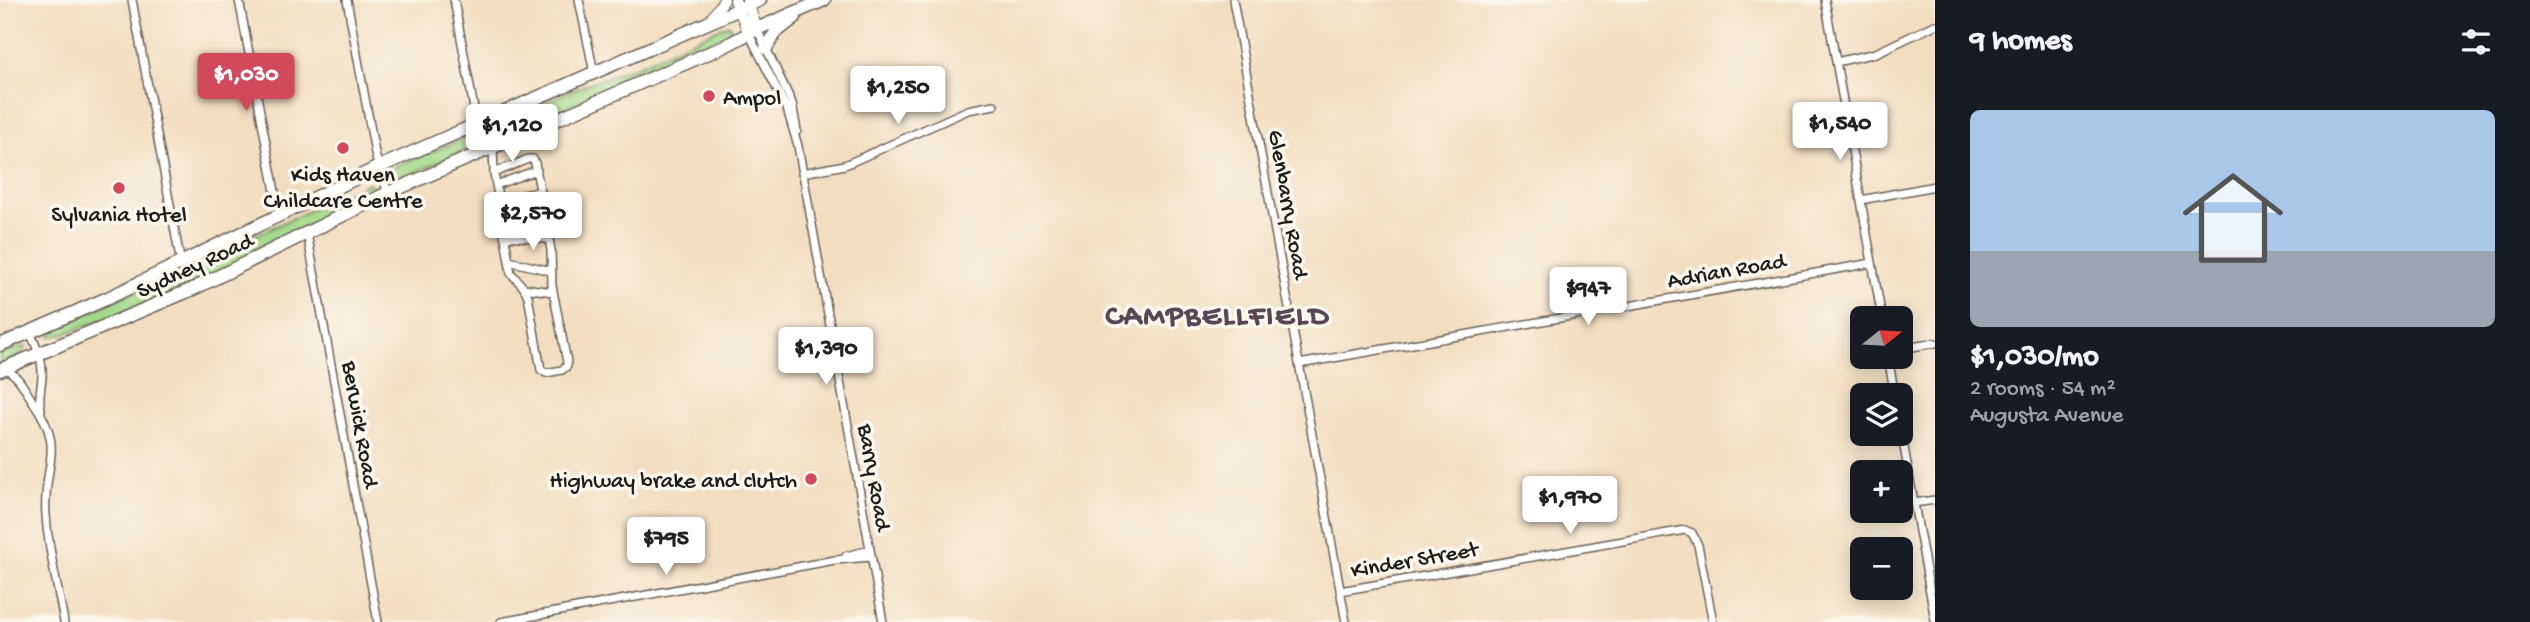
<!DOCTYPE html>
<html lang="en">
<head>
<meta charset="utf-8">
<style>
	body { margin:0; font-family:"Gochi Hand",sans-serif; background:#20242c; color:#f1f3f6; height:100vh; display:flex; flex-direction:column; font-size:26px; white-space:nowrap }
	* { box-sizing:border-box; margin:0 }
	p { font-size:23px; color:#9ea1a6 }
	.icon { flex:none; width:38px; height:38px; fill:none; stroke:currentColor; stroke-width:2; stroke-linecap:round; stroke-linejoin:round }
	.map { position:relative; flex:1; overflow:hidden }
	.drawer { display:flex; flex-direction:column; background:#171b24; width:595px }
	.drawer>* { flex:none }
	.needle { width:46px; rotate:72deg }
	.tools { position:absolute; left:1850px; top:306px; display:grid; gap:14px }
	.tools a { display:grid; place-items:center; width:63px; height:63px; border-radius:10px; background:#171b24; box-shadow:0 4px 18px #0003; font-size:35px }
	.price { position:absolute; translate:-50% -60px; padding:0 16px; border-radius:7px; background:#fff; color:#222; font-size:23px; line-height:46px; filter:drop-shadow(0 2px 4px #0008) }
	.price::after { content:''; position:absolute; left:50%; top:42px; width:21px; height:16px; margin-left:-10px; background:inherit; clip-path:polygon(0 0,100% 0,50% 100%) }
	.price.selected { background:#d1495b; color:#fff }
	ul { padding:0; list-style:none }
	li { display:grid; align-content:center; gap:14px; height:371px; padding:0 35px }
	li span { display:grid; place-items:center; height:217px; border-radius:10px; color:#555 }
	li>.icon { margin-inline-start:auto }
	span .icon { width:126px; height:126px; fill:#fffc; stroke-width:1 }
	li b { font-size:30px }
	h2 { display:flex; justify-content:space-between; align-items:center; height:84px; padding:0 35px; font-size:30px }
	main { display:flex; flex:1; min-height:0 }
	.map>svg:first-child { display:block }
	.green { fill:#a4d98a; stroke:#607a53; stroke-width:2 }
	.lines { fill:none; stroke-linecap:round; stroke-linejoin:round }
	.street-casing { stroke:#676055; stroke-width:10 }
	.secondary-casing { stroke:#676055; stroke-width:12 }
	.highway-casing { stroke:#676055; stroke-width:15 }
	.street { stroke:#fff; stroke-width:7 }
	.secondary { stroke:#fff; stroke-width:10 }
	.highway { stroke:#fff; stroke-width:12 }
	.poi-dot { fill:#d1495b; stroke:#fbf7ec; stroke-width:2.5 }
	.labels { text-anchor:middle; stroke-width:7; stroke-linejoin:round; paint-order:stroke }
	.poi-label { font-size:23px; fill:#1c1c1c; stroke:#fbf7ec }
	.street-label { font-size:23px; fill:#1c1c1c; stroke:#fbf7ec }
	.district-label { font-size:30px; font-weight:bold; letter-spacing:2px; fill:#594756; stroke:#fbf7ec }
</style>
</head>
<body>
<main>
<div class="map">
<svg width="1935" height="622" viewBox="0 0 1935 622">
	<rect width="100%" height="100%" fill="#fbf7ec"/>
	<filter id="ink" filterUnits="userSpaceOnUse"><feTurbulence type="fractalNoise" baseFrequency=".0143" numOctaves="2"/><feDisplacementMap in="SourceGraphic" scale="14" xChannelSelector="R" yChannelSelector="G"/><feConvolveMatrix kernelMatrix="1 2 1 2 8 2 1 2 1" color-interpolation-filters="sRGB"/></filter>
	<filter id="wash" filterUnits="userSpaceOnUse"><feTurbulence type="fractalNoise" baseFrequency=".00686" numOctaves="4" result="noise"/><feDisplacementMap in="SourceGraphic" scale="28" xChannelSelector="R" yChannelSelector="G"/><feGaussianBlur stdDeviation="1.57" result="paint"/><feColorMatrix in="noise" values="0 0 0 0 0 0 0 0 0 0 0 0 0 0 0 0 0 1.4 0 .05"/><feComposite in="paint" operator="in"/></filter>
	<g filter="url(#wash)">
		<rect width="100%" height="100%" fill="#f3ddc0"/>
		<path class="green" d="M729,24L732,32L720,40L502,136L497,137L489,133L491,124H496L587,84L633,68Z
			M473,135L475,141L471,148L403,178L394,180L389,178L388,173L396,166Z
			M369,183L373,186L368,193L349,204C264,249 177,297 86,326C74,330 62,337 50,336L57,327Z
			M26,347L22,354L0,364V354L17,348Z"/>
	</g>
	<g filter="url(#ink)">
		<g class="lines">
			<defs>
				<path id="street" d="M132,0L181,264
					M239,0L277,202L283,214
					M347,0L376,158L388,193
					M454,0L475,114L487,149
					M579,0L594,73
					M1233,0L1346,622
					M1825,0L1882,318
					M757,29L792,103L797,131
					M749,34L787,109L798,146L883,622
					M1836,62L1876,53L1935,25
					M493,147L494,173L511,273L524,288L528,296L541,370L546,373L562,370L567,366V362L552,286L551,250L535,163L533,159H528L494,173
					M802,173L845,165L968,110L994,105
					M496,185L537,170
					M1861,200L1935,186
					M499,201L541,191
					M502,220L543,211
					M307,233L378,622
					M504,236L549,239
					M509,261L551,271
					M524,288L553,292
					M30,332C35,344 42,357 42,371C43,386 37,394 41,410
					M1900,349L1935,343
					M1888,357L1895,396
					M1299,364L1872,263
					M5,368C22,380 21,384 32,400C68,451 42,463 46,515C48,550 58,587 64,622
					M1900,425L1935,620
					M1914,503L1935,500
					M846,556L870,550
					M1340,591L1685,530L1692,533L1698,545L1713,622
					M501,622L835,560L871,557"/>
				<path id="secondary" d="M735,0L749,34
					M747,0L757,29
					M708,23L724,0"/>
				<path id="highway" d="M766,48L776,32L795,17
					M0,345L108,298L379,167L760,0
					M0,370L193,289L388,193L725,46L757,29L824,0"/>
			</defs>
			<use href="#street" class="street-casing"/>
			<use href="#secondary" class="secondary-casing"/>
			<use href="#highway" class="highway-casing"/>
			<use href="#street" class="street"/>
			<use href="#secondary" class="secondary"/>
			<use href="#highway" class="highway"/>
		</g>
	</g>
	<g class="poi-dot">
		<circle cx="709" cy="96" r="7"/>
		<circle cx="343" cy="148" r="7"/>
		<circle cx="119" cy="188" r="7"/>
		<circle cx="811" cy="479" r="7"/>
	</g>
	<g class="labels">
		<g class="poi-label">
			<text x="723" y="104" text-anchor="start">Ampol</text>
			<text x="343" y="181">Kids Haven<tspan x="343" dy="26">Childcare Centre</tspan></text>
			<text x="119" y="221">Sylvania Hotel</text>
			<text x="797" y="487" text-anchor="end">Highway brake and clutch</text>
		</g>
		<g class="street-label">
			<text transform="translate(1290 204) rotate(80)" y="8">Glenbarry Road</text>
			<text transform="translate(194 264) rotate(-25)" y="8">Sydney Road</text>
			<text transform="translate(1726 269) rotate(-10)" y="8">Adrian Road</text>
			<text transform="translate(362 424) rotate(80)" y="8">Berwick Road</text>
			<text transform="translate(876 477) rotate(80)" y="8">Barry Road</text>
			<text transform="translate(1414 558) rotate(-10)" y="8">Kinder Street</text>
		</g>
		<g class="district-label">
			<text x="1218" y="324">CAMPBELLFIELD</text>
		</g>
	</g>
</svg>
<div class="tools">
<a><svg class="needle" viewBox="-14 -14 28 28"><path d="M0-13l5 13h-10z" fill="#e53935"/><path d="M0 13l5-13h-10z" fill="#9ea1a6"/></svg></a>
<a><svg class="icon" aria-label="layers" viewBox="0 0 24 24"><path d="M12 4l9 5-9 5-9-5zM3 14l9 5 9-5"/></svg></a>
<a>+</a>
<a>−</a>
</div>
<b class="price selected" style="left:246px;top:113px">$1,030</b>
<b class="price" style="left:898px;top:126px">$1,250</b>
<b class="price" style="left:1840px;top:162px">$1,540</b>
<b class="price" style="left:512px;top:164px">$1,120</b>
<b class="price" style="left:533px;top:252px">$2,570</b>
<b class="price" style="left:1588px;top:327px">$947</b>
<b class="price" style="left:826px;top:387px">$1,390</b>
<b class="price" style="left:1570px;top:536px">$1,970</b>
<b class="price" style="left:666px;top:577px">$795</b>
</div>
<section class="drawer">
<h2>9 homes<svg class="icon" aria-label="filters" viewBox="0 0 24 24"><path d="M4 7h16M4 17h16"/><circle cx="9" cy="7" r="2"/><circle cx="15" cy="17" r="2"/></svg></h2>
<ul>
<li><span style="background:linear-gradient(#a9c7e8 65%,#9aa5b1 0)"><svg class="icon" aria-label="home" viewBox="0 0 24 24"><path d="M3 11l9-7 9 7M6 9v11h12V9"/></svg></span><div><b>$1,030/mo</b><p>2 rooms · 54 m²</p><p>Augusta Avenue</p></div></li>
</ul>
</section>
</main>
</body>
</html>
